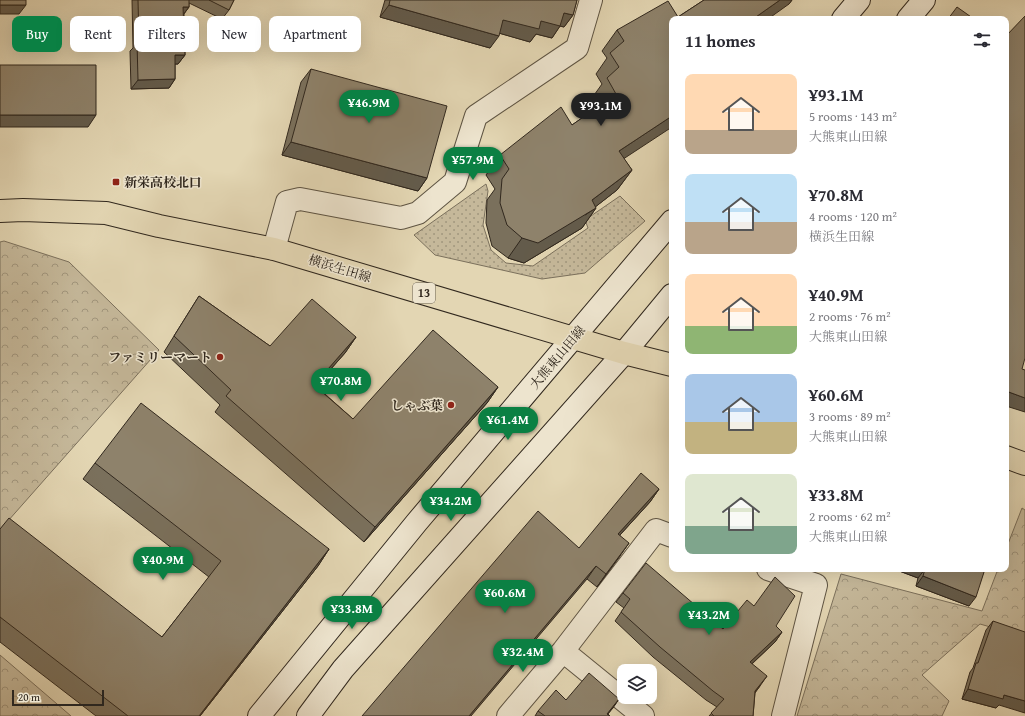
<!DOCTYPE html>
<html lang="en">
<head>
<meta charset="utf-8">
<style>
	body { margin:0; font-family:"Gentium Book Plus","Noto Serif JP",serif; background:#f2f2f3; color:#2b2b33; height:100vh; display:flex; flex-direction:column; font-size:15px; white-space:nowrap }
	* { box-sizing:border-box; margin:0 }
	p { font-size:13px; color:#7c7c81 }
	.icon { flex:none; width:22px; height:22px; fill:none; stroke:currentColor; stroke-width:2; stroke-linecap:round; stroke-linejoin:round }
	.map { position:relative; flex:1; overflow:hidden }
	.panel { position:absolute; left:669px; top:16px; width:340px; height:556px; display:flex; flex-direction:column; background:#fff; border-radius:8px; box-shadow:0 4px 16px #0002 }
	.panel>* { flex:none }
	.banner { position:absolute; left:12px; top:16px; width:380px; height:36px; display:flex; gap:8px }
	.tools { position:absolute; left:617px; top:664px; display:grid; gap:8px }
	.tools a { display:grid; place-items:center; width:40px; height:40px; border-radius:8px; background:#fff; box-shadow:0 4px 16px #0002; font-size:20px }
	.scale { position:absolute; left:12px; bottom:10px; width:92px; box-sizing:border-box; padding-left:4px; border:2px solid #31281e; border-top:0; font-size:11px; line-height:14px; white-space:nowrap; color:#31281e; -webkit-text-stroke:3px #ede4ce; paint-order:stroke }
	.price { position:absolute; translate:-50% -34px; padding:0 9px; border-radius:14px; background:#0b8043; color:#fff; font-size:13px; line-height:26px; filter:drop-shadow(0 1px 2px #0008) }
	.price::after { content:''; position:absolute; left:50%; top:24px; width:12px; height:9px; margin-left:-6px; background:inherit; clip-path:polygon(0 0,100% 0,50% 100%) }
	.price.current { background:#222; color:#fff }
	ul { padding:0; list-style:none }
	li { display:flex; align-items:center; gap:12px; height:100px; padding:0 16px }
	li span { display:grid; place-items:center; flex:none; width:112px; height:80px; border-radius:8px; color:#555 }
	li>.icon { margin-inline-start:auto }
	span .icon { width:48px; height:48px; fill:#fffc; stroke-width:1 }
	li b { font-size:17px }
	h2 { display:flex; justify-content:space-between; align-items:center; height:48px; padding:0 16px; font-size:17px }
	.pill { padding:0 14px; border-radius:8px; background:#fff; box-shadow:0 4px 16px #0002; font-size:14px; line-height:36px }
	.pill.current { background:#0b8043; color:#fff }
	.map>svg:first-child { display:block }
	.grass { fill:url(#grass-dots); stroke:#7b705c }
	.forest { fill:url(#forest-crowns); stroke:#7b705c }
	.lines { fill:none; stroke-linecap:round; stroke-linejoin:round }
	.street-casing { stroke:#5e5443; stroke-width:24 }
	.secondary-casing { stroke:#31281e; stroke-width:24 }
	.primary-casing { stroke:#31281e; stroke-width:24 }
	.street { stroke:#ede4ce; stroke-width:22 }
	.secondary { stroke:#ede4ce; stroke-width:22 }
	.primary { stroke:#e3d6b3; stroke-width:22 }
	.wall { fill:#7a705c; stroke:#31281e }
	.shaded-wall { fill:#635b4b; stroke:#31281e }
	.building { fill:#8e826b; stroke:#31281e }
	.poi-dot { fill:#8f2418; stroke:#ede4ce; stroke-width:1.5 }
	.labels { text-anchor:middle; stroke-width:3; stroke-linejoin:round; paint-order:stroke }
	.shield { fill:#ede4ce; stroke:#696053; stroke-width:1 }
	.shield-label { font-size:12px; font-weight:bold; fill:#31281e }
	.poi-label { font-size:13px; font-weight:bold; fill:#31281e; stroke:#ede4ce; text-anchor:end }
	.street-label { font-size:13px; fill:#31281e; stroke:#ede4ce }
</style>
</head>
<body>
<div class="map">
<svg width="1025" height="716" viewBox="0 0 1025 716">
	<defs>
		<pattern id="grass-dots" width="8" height="8" patternUnits="userSpaceOnUse"><rect width="8" height="8" fill="#c5b89a"/><path d="M2 2h.1M6 6h.1" fill="none" stroke="#a1967d" stroke-width="1.8" stroke-linecap="round"/></pattern>
		<pattern id="forest-crowns" width="20" height="18" patternUnits="userSpaceOnUse"><rect width="20" height="18" fill="#c5b89a"/><path d="M2 6a3 3 0 1 1 6 0M12 15a3 3 0 1 1 6 0" fill="none" stroke="#a1967d"/></pattern>
	</defs>
	<rect width="100%" height="100%" fill="#e3d6b3"/>
	<filter id="stains"><feTurbulence type="fractalNoise" baseFrequency=".005" numOctaves="4"/><feColorMatrix values="0 0 0 0 .2 0 0 0 0 .09 0 0 0 0 .02 0 0 0 .5 -.17"/></filter>
	<radialGradient id="worn" r=".72"><stop offset=".6" stop-color="#630" stop-opacity="0"/><stop offset="1" stop-color="#630" stop-opacity=".3"/></radialGradient>
	<path class="grass" d="M486,184L488,191L483,225L491,250L506,263L533,266L588,228L585,220L620,196L645,221L585,273L542,279L435,255L414,235Z"/>
	<path class="forest" d="M4,241L69,262L159,350L0,530V242Z
		M1022,508L1025,510V637L980,624L922,675L949,701L942,716H797L841,574L982,611L998,569H1006V549Z
		M0,655L71,716H0Z"/>
	<g class="lines">
		<defs>
			<path id="street" d="M274,249L287,202L300,199L401,218L418,213L455,182L476,116L577,48L591,0
				M768,569L816,585L783,716
				M563,651L643,716
				M508,716L563,651L656,530L672,536"/>
			<path id="secondary" d="M843,19L859,0
				M908,19L924,0
				M259,716L417,522L672,221
				M308,716L343,669L624,353L672,295"/>
			<path id="primary" d="M0,211L23,210L106,213L159,226L274,249L624,353L672,365
				M1006,457L1025,464"/>
		</defs>
		<use href="#street" class="street-casing"/>
		<use href="#secondary" class="secondary-casing"/>
		<use href="#primary" class="primary-casing"/>
		<use href="#street" class="street"/>
		<use href="#secondary" class="secondary"/>
		<use href="#primary" class="primary"/>
	</g>
	<path class="wall" d="M132,0H234L229,10L222,19L189,3V7L184,14L185,55L178,64H175V79L169,88L131,89L130,51L133,48Z
		M385,0H577L573,15L564,27L560,26L552,38L536,34L530,42L499,33L490,48L380,17Z
		M703,0H792L789,4L672,19L624,159L632,170L617,190L595,207L596,208L582,228L524,263L508,258L492,246L486,223L487,200L495,189L486,175L500,155L572,125L598,107L592,98L602,84L596,74L607,58L602,51L617,30L678,17L704,0Z
		M311,69L427,178L418,191L282,155L301,82Z
		M199,296L270,346L356,337L345,353L316,386L353,419L498,387L487,403L364,542L215,412L220,405L164,352Z
		M95,463L329,549L318,566L200,716H96L0,642V529L162,637L209,577L83,479Z
		M659,489L650,502L620,535V556L597,587L587,579L579,548Z
		M894,569H985L969,606L916,586L918,578Z
		M623,593L723,629L776,626L782,632L775,642L752,664L760,686L755,693L753,716H709L717,707L706,700L653,657L615,621L624,608L616,602Z
		M993,621L999,705L996,708L962,699L970,672L973,668L986,630Z
		M619,699L608,714L610,716H535L538,711L566,700Z"/>
	<path class="shaded-wall" d="M780,0H792L789,4L768,19H753Z
		M0,5H26L19,14H0Z
		M389,5L499,36L490,48L380,17Z
		M183,7H189L182,16Z
		M564,13L573,15L564,27L560,26L552,38L536,34L530,42L495,32L503,20L541,21Z
		M175,55H185L178,64H168Z
		M175,79L169,88L131,89L138,80Z
		M0,115H96L88,127H0Z
		M672,116V127L605,171L619,151Z
		M291,142L427,178L418,191L282,155Z
		M632,170L617,190L585,215L596,208L582,228L524,263L508,258L522,238L592,200Z
		M356,337L345,353L303,400L314,385Z
		M498,387L487,403L364,542L375,527Z
		M1006,391L1025,398V412L1006,406Z
		M659,489L650,502L609,547L618,534Z
		M629,543L620,556L597,587L606,574Z
		M329,549L318,566L200,716H199Z
		M596,566L587,579L471,716H469Z
		M894,569H925L918,578Z
		M923,576L976,597L969,606L916,586Z
		M782,632L775,642L743,672L750,662Z
		M767,676L760,686L748,701L755,691Z
		M968,689L1004,695L1025,701V713L999,705L996,708L962,699Z
		M619,699L613,708L606,716L607,714Z"/>
	<path class="building" d="M0,0H26V5H0Z
		M138,0H189V7H183L185,55H175V79L138,80L137,42H139Z
		M209,0H234L229,10Z
		M390,0H577L573,15L564,13L560,26L541,21L539,29L503,20L499,36L389,5Z
		M704,0H780L753,19H672V116L619,151L632,170L592,200L596,208L538,243L522,238L507,225L500,203L502,179L509,169L500,155L561,107L572,125L616,94L607,78L619,67L610,53L624,41L617,30L668,1L678,17Z
		M957,7L974,19H948Z
		M1025,16V358L1022,369L1025,370V398L1006,391V36Z
		M0,65H96V115H0Z
		M311,69L447,106L427,178L291,142Z
		M199,296L270,346L312,299L356,337L314,385L353,419L433,330L498,387L375,527L226,396L231,390L174,336Z
		M141,403L329,549L199,716H128L0,617V529L9,518L162,637L221,561L95,463Z
		M641,473L659,489L618,534L629,543L606,574L596,566L469,716H362L538,511L579,548Z
		M646,563L723,629L747,600L754,606L775,577L795,596L776,626L782,632L750,662L767,676L755,691L753,716H714L711,713L724,699L713,691L660,647L621,612L630,599L623,593Z
		M925,569H985L976,597L923,576Z
		M993,621L1025,632V701L1004,695L1003,699L968,689L976,663H978Z
		M589,673L619,699L607,714L610,716H545L538,711L556,690L566,700Z"/>
	<g class="poi-dot">
		<rect x="112" y="178" width="8" height="8" rx="2"/>
		<circle cx="220" cy="357" r="4"/>
		<circle cx="451" cy="405" r="4"/>
	</g>
	<g class="labels">
		<rect class="shield" x="413" y="283" width="22" height="20" rx="3"/>
		<g class="shield-label">
			<text x="424" y="297">13</text>
		</g>
		<g class="poi-label">
			<text x="124" y="187" text-anchor="start">新栄高校北口</text>
			<text x="212" y="362">ファミリーマート</text>
			<text x="443" y="410">しゃぶ葉</text>
		</g>
		<g class="street-label">
			<text transform="translate(340 268) rotate(17)" y="5">横浜生田線</text>
			<text transform="translate(557 357) rotate(-50)" y="5">大熊東山田線</text>
		</g>
	</g>
	<rect width="100%" height="100%" filter="url(#stains)"/>
	<rect width="100%" height="100%" fill="url(#worn)"/>
</svg>
<div class="tools">
<a><svg class="icon" aria-label="layers" viewBox="0 0 24 24"><path d="M12 4l9 5-9 5-9-5zM3 14l9 5 9-5"/></svg></a>
</div>
<div class="scale">20 m</div>
<b class="price" style="left:369px;top:124px">¥46.9M</b>
<b class="price current" style="left:601px;top:127px">¥93.1M</b>
<b class="price" style="left:473px;top:181px">¥57.9M</b>
<b class="price" style="left:341px;top:402px">¥70.8M</b>
<b class="price" style="left:508px;top:441px">¥61.4M</b>
<b class="price" style="left:451px;top:522px">¥34.2M</b>
<b class="price" style="left:163px;top:581px">¥40.9M</b>
<b class="price" style="left:505px;top:614px">¥60.6M</b>
<b class="price" style="left:352px;top:630px">¥33.8M</b>
<b class="price" style="left:709px;top:636px">¥43.2M</b>
<b class="price" style="left:523px;top:673px">¥32.4M</b>
<div class="banner">
<a class="pill current">Buy</a>
<a class="pill">Rent</a>
<a class="pill">Filters</a>
<a class="pill">New</a>
<a class="pill">Apartment</a>
</div>
<section class="panel">
<h2>11 homes<svg class="icon" aria-label="filters" viewBox="0 0 24 24"><path d="M4 7h16M4 17h16"/><circle cx="9" cy="7" r="2"/><circle cx="15" cy="17" r="2"/></svg></h2>
<ul>
<li><span style="background:linear-gradient(#ffd9b3 70%,#b9a48a 0)"><svg class="icon" aria-label="home" viewBox="0 0 24 24"><path d="M3 11l9-7 9 7M6 9v11h12V9"/></svg></span><div><b>¥93.1M</b><p>5 rooms · 143 m²</p><p>大熊東山田線</p></div></li>
<li><span style="background:linear-gradient(#bfe0f5 60%,#b9a48a 0)"><svg class="icon" aria-label="home" viewBox="0 0 24 24"><path d="M3 11l9-7 9 7M6 9v11h12V9"/></svg></span><div><b>¥70.8M</b><p>4 rooms · 120 m²</p><p>横浜生田線</p></div></li>
<li><span style="background:linear-gradient(#ffd9b3 65%,#8fb573 0)"><svg class="icon" aria-label="home" viewBox="0 0 24 24"><path d="M3 11l9-7 9 7M6 9v11h12V9"/></svg></span><div><b>¥40.9M</b><p>2 rooms · 76 m²</p><p>大熊東山田線</p></div></li>
<li><span style="background:linear-gradient(#a9c7e8 60%,#c2b280 0)"><svg class="icon" aria-label="home" viewBox="0 0 24 24"><path d="M3 11l9-7 9 7M6 9v11h12V9"/></svg></span><div><b>¥60.6M</b><p>3 rooms · 89 m²</p><p>大熊東山田線</p></div></li>
<li><span style="background:linear-gradient(#dfe7d0 65%,#7fa58c 0)"><svg class="icon" aria-label="home" viewBox="0 0 24 24"><path d="M3 11l9-7 9 7M6 9v11h12V9"/></svg></span><div><b>¥33.8M</b><p>2 rooms · 62 m²</p><p>大熊東山田線</p></div></li>
</ul>
</section>
</div>
</body>
</html>
